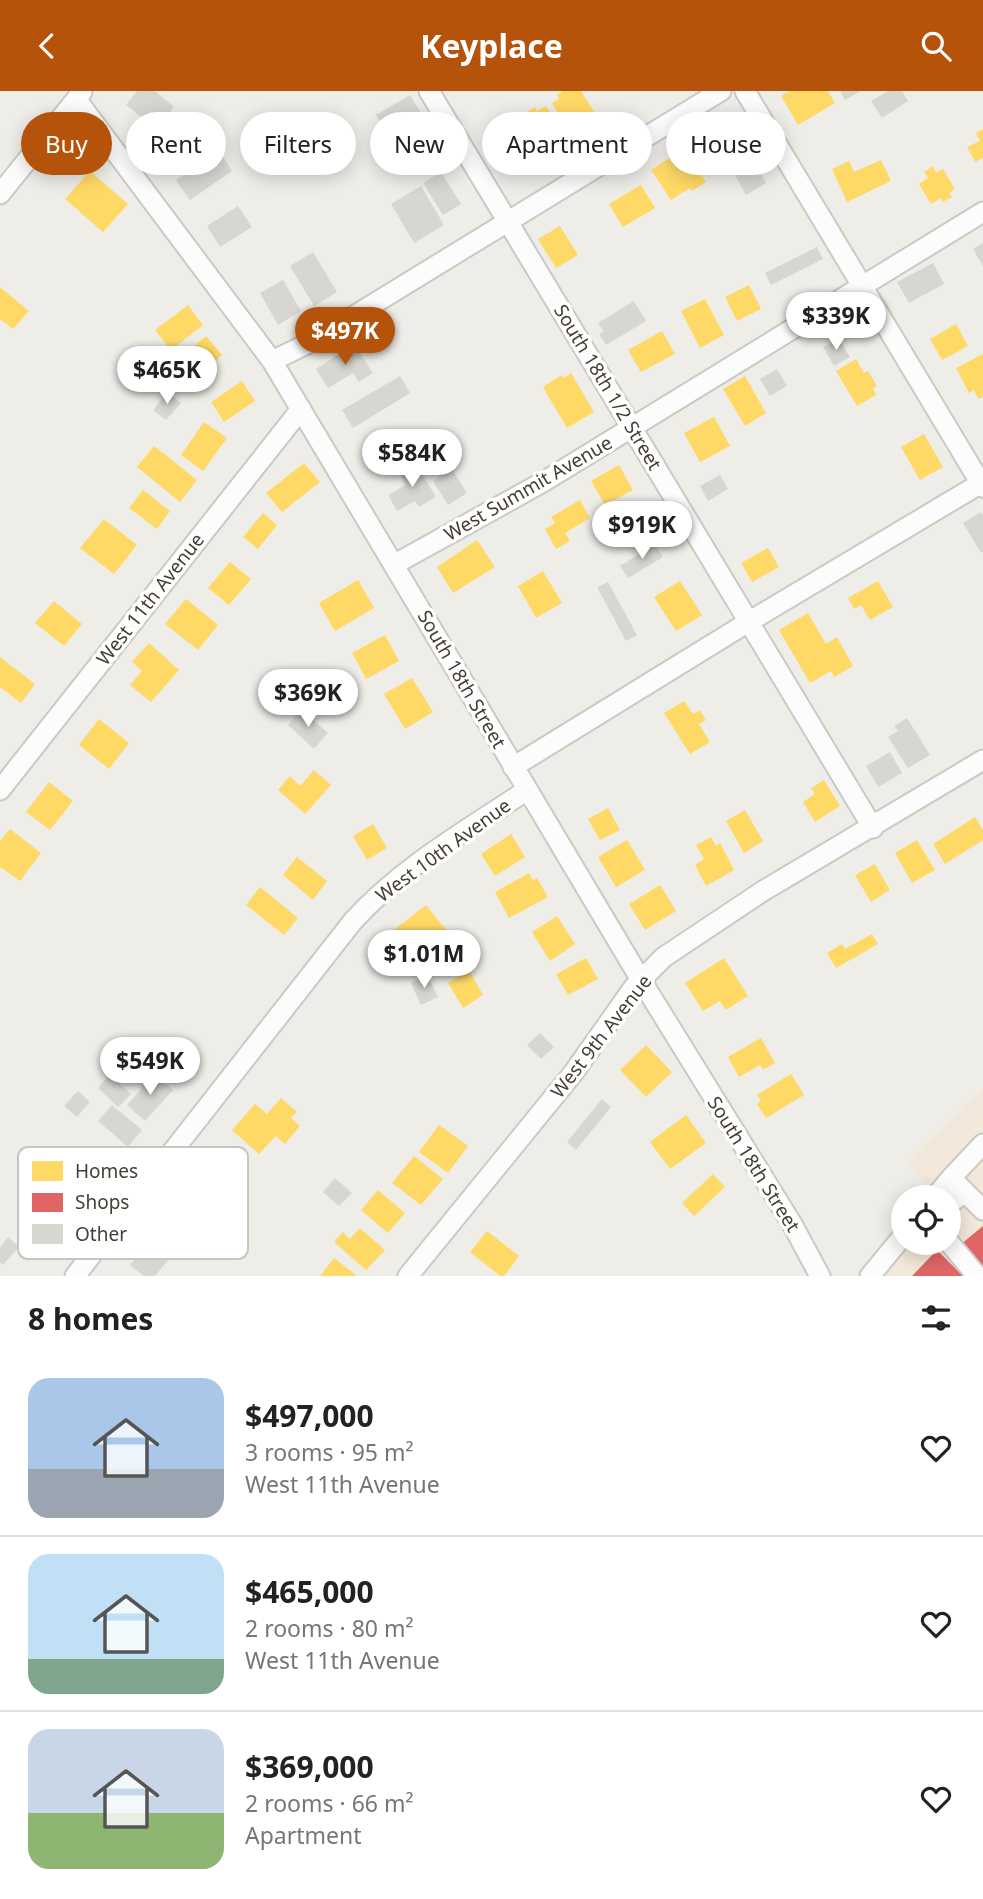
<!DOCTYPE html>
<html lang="en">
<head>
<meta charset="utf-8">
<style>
	body { margin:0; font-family:"Noto Sans",sans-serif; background:#f6f6f6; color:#222; height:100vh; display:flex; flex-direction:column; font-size:26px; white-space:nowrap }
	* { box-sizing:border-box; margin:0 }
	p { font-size:23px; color:#767676 }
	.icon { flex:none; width:38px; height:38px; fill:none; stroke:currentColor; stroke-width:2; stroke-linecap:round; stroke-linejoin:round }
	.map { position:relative; height:1185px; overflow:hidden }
	.drawer { display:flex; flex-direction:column; background:#fff; flex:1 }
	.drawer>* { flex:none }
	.banner { position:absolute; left:21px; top:21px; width:942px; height:63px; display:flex; gap:14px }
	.tools { position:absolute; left:891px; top:1094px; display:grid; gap:14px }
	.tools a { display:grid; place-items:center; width:70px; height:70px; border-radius:50%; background:#fff; box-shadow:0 4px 18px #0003; font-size:35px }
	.price { position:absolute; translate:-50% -60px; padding:0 16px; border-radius:24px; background:#fff; color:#222; font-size:23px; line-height:46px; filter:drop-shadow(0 2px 4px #0008) }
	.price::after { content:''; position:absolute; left:50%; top:42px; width:21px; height:16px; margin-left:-10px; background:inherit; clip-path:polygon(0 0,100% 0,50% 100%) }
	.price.selected { background:#b45309; color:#fff }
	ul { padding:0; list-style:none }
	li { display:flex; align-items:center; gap:21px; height:175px; padding:0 28px }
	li+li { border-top:2px solid #e0e0e0 }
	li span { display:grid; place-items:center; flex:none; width:196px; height:140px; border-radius:21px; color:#555 }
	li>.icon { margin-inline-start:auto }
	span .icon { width:84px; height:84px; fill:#fffc; stroke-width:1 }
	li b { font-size:30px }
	h2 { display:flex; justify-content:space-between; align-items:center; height:84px; padding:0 28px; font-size:30px }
	.chip { padding:0 24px; border-radius:32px; background:#fff; box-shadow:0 4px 18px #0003; font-size:24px; line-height:63px }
	.chip.selected { background:#b45309; color:#fff }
	header { display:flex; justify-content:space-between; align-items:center; height:91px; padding:0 28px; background:#b45309; color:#fff; font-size:32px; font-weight:700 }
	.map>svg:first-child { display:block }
	.commercial { fill:#f2e9da }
	.homes { fill:#ffd966 }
	.shops { fill:#e06666 }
	.building { fill:#d8d6d0 }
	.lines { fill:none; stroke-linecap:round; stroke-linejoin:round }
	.minor-casing { stroke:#cbc9c4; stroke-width:23 }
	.minor { stroke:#fcfcfc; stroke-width:19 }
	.labels { text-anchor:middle; stroke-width:7; stroke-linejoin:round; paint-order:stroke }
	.street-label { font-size:19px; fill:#453e34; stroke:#fff }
	.key { fill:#fff; stroke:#c7c5c2; stroke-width:2 }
	.key-label { font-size:19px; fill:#453e34 }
</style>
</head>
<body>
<header><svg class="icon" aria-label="back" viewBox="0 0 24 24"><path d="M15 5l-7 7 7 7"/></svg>Keyplace<svg class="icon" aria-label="search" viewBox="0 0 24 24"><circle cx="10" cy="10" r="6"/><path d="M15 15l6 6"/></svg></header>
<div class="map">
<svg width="983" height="1185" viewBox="0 0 983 1185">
	<rect width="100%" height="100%" fill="#eeede8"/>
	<path class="commercial" d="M983,997V1185H857L903,1129V1152H948V1106H922L929,1097L907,1072Z"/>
	<path class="homes" d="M563,0H581L597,25L588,30L591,35L580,41L578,37L570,42L552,12L559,8L557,4Z
		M790,0H828L835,12L798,34L781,5Z
		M546,15L564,44L556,49L559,54L548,60L545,56L538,60L520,31L527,27L524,23L535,16L537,20Z
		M741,27L762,61L736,75L716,42Z
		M511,38L530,67L521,72L524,77L513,83L511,79L503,83L485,54L492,50L490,46L500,40L502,43Z
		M983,38V67L975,71L967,56L980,50L976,42Z
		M688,62L706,91L692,100L690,97L671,109L651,79L673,65L676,69Z
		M881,69L891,90L847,111L832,78L849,70L854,81Z
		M933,75L936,82L943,78L955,98L949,102L952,106L943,111L941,107L931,113L919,93L928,87L924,81Z
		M90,80L128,113L103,141L65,108Z
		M641,94L655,117L623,136L609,113Z
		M560,135L578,164L556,177L538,148Z
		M749,194L761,218L737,230L725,206Z
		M0,196L29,220L13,238L0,228Z
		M705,208L724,244L700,257L681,220Z
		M188,214L203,234L171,259L155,239Z
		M956,233L968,255L942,269L930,248Z
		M662,240L675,263L641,281L628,259Z
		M206,245L222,264L191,290L175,271Z
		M983,263V306L978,308L974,299L969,302L956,277Z
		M856,268L864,282L868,280L877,295L873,297L876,304L857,315L836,280Z
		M571,282L594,321L567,337L543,296L562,284L564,287Z
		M745,285L766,322L745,335L723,298Z
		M242,290L255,310L224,331L211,311Z
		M714,326L730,355L700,371L684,342Z
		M204,331L227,347L203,380L181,364Z
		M924,343L943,376L920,389L901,356Z
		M154,355L197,389L180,411L137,376Z
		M304,372L320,391L282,421L266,402Z
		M619,374L633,399L605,414L591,390Z
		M143,399L170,420L157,438L129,417Z
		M580,409L590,427L565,442L570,450L556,458L545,438L555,432L551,426Z
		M263,422L277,434L258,458L243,446Z
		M104,428L137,454L114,483L80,457Z
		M477,449L495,476L453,502L437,476Z
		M768,457L779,476L752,491L741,472Z
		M230,471L251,488L229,514L208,497Z
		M543,480L562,512L536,527L518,495Z
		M358,489L374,517L335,540L319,512Z
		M680,490L702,524L676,540L654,506Z
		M878,490L893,516L870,529L861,514L854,518L848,507Z
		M186,508L218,534L198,559L165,533Z
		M54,510L82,533L64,555L35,532Z
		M808,522L826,553L837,546L853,575L834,586L831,580L810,592L779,539Z
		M385,544L399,570L366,588L352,562Z
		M149,552L179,579L151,611L130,594L142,580L132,571Z
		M0,566L35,593L21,612L0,596Z
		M412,587L433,621L405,638L384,603Z
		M684,610L693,623L700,619L706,629L699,633L710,651L690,663L664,622Z
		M99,628L129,652L109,678L79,654Z
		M314,679L331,694L305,723L278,699L290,685L300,695Z
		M824,689L840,715L815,731L803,711L815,703L811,697Z
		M49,691L73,710L50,739L26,721Z
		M608,717L620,739L600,749L588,728Z
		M745,719L763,750L744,762L726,730Z
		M975,726L983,739V749L945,773L933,753Z
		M373,733L387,757L367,769L353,745Z
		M10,738L41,762L20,790L0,776V750Z
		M511,743L525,766L495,785L481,763Z
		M711,746L716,755L720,752L734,779L706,795L695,774L704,768L696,754Z
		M627,749L645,779L616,796L598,766Z
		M917,749L935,779L912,792L895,762Z
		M297,766L327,790L313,809L283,784Z
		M875,773L890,799L871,811L855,784Z
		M529,782L533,789L537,787L548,806L509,827L495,801Z
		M660,794L676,820L645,839L629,813Z
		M260,796L298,827L284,844L246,814Z
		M426,814L446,839L435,847L430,841L414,854L419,860L405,871L385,846Z
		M557,825L575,853L550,870L532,841Z
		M872,843L878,853L836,877L827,862L842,853L845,858Z
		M586,867L598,888L568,904L556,883Z
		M724,867L748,905L726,919L720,910L703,920L685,892Z
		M469,879L483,904L463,917L448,892Z
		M761,947L775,972L763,979L760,974L739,986L728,966Z
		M646,954L672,981L646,1006L620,979Z
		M791,983L804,1004L766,1027L757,1013L761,1010L757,1004Z
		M281,1007L297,1021L291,1027L300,1035L285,1053L276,1045L259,1063L232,1039L255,1013L267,1023Z
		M686,1024L706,1052L670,1078L650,1051Z
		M439,1034L468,1055L448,1082L419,1061Z
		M414,1065L443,1088L421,1114L392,1092Z
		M713,1083L725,1096L694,1125L682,1112Z
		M378,1099L405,1122L388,1142L361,1119Z
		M360,1137L385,1159L366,1179L334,1151L343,1141L350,1148Z
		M487,1140L519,1165L504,1185H500L470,1161Z
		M334,1167L357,1185H320Z"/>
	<path class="shops" d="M983,1135V1182L960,1154Z
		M937,1159L963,1185H912Z"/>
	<path class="building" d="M137,0H155L174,16L156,38L126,14Z
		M840,0H861L845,9Z
		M888,0H902L908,10L882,27L871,10Z
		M410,4L423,25L389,46L376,24Z
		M219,60L232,80L190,109L176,89Z
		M755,73L766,92L746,104L735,84Z
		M441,81L461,113L443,124L423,92Z
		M421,95L444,134L414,152L391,113Z
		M238,115L252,136L220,156L207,135Z
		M983,152V175L973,158Z
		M817,156L823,168L771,194L765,182Z
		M313,161L337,201L314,215L290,175Z
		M933,172L944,193L909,212L897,191Z
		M283,189L301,220L278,234L260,202Z
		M634,210L646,230L606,254L599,243L604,241L598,232Z
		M839,248L850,266L834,275L823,256Z
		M354,253L373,282L359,291L353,282L328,297L316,278Z
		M777,278L787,295L770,305L760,288Z
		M400,285L410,302L353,337L342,319Z
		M168,301L181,312L166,329L153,319Z
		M439,357L467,402L448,414L433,390L439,386L426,364Z
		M415,371L436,406L419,416L415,410L397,420L388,404L406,394L398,380Z
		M720,384L728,398L708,410L700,395Z
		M981,421L983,424V460L981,462L963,432Z
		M655,453L663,466L628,487L620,475Z
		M608,491L637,544L626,550L597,496Z
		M301,618L328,642L314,658L288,634Z
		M907,627L930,664L908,677L888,646L898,640L894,635Z
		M890,661L902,682L878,696L866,675Z
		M427,884L438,906L421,914L411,892Z
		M540,942L554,956L541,968L527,954Z
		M110,983L131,1003L118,1016L98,997Z
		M154,983L173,999L145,1030L127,1014Z
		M78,1000L90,1011L77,1026L64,1015Z
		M602,1008L611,1016L576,1059L567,1051Z
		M112,1014L142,1039L128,1056L98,1030Z
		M335,1087L352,1102L339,1115L323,1101Z
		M8,1146L19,1156L3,1174L0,1171V1156Z
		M153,1147L173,1163L155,1185H144L130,1174Z"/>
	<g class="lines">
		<defs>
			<path id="minor" d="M429,0L873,737
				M745,0L983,396
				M76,8L272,270L641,889L792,1133L820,1185
				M0,103L82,1
				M272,270L313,250L721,0
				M395,473L543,391L983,121
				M513,676L750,530L983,391
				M0,699L301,318
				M951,1087L983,1053
				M935,1106L951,1087L983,1119
				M948,1114L965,1101
				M948,1150L977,1185
				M75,1185L353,830C402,776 467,739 527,699
				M408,1185L574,981L634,896L664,866L763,800L983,669
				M870,1185L903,1145"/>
		</defs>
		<use href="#minor" class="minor-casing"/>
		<use href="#minor" class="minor"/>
	</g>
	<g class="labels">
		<g class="street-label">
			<text transform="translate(608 296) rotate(59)" y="7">South 18th 1/2 Street</text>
			<text transform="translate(528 397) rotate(-30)" y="7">West Summit Avenue</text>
			<text transform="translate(150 508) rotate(-52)" y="7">West 11th Avenue</text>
			<text transform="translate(462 588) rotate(60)" y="7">South 18th Street</text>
			<text transform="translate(443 759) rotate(-36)" y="7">West 10th Avenue</text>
			<text transform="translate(601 945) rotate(-52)" y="7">West 9th Avenue</text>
			<text transform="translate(754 1073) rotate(58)" y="7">South 18th Street</text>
		</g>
	</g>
	<rect x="18" y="1056" width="230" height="112" rx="10" class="key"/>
	<rect x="32" y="1070" width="31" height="20" fill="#ffd966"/>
	<rect x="32" y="1102" width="31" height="19" fill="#e06666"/>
	<rect x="32" y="1133" width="31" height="20" fill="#d8d6d0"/>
	<g class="key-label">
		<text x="75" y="1087">Homes</text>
		<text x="75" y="1118">Shops</text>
		<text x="75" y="1150">Other</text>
	</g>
</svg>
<div class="tools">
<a><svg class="icon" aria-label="locate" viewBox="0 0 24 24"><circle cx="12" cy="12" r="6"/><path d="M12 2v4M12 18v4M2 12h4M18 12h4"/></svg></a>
</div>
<b class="price" style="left:836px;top:261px">$339K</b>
<b class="price selected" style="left:345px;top:276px">$497K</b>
<b class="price" style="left:167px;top:315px">$465K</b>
<b class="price" style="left:412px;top:398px">$584K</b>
<b class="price" style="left:642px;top:470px">$919K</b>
<b class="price" style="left:308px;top:638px">$369K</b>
<b class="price" style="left:424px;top:899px">$1.01M</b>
<b class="price" style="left:150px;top:1006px">$549K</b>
<div class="banner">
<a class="chip selected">Buy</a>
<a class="chip">Rent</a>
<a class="chip">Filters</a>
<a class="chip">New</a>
<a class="chip">Apartment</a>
<a class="chip">House</a>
</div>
</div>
<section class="drawer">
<h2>8 homes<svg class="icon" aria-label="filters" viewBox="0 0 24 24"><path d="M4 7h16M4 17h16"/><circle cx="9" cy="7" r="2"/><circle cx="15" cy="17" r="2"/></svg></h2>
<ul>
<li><span style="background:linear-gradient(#a9c7e8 65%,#9aa5b1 0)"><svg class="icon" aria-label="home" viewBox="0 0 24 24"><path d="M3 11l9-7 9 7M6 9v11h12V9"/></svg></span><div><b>$497,000</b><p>3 rooms · 95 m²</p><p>West 11th Avenue</p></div><svg class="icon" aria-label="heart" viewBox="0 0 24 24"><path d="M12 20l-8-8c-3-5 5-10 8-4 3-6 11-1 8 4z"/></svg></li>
<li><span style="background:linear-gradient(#bfe0f5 75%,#7fa58c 0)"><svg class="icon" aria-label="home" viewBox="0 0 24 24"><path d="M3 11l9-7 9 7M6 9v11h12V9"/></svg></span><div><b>$465,000</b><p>2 rooms · 80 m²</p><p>West 11th Avenue</p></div><svg class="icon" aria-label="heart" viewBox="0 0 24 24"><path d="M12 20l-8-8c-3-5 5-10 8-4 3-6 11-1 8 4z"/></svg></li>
<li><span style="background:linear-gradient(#c9d6e8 60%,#8fb573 0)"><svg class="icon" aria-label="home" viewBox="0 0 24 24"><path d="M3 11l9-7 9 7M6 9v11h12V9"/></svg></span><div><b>$369,000</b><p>2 rooms · 66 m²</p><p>Apartment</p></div><svg class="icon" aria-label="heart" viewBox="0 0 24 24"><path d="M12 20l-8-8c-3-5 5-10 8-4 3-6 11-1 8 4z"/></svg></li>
</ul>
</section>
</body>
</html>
